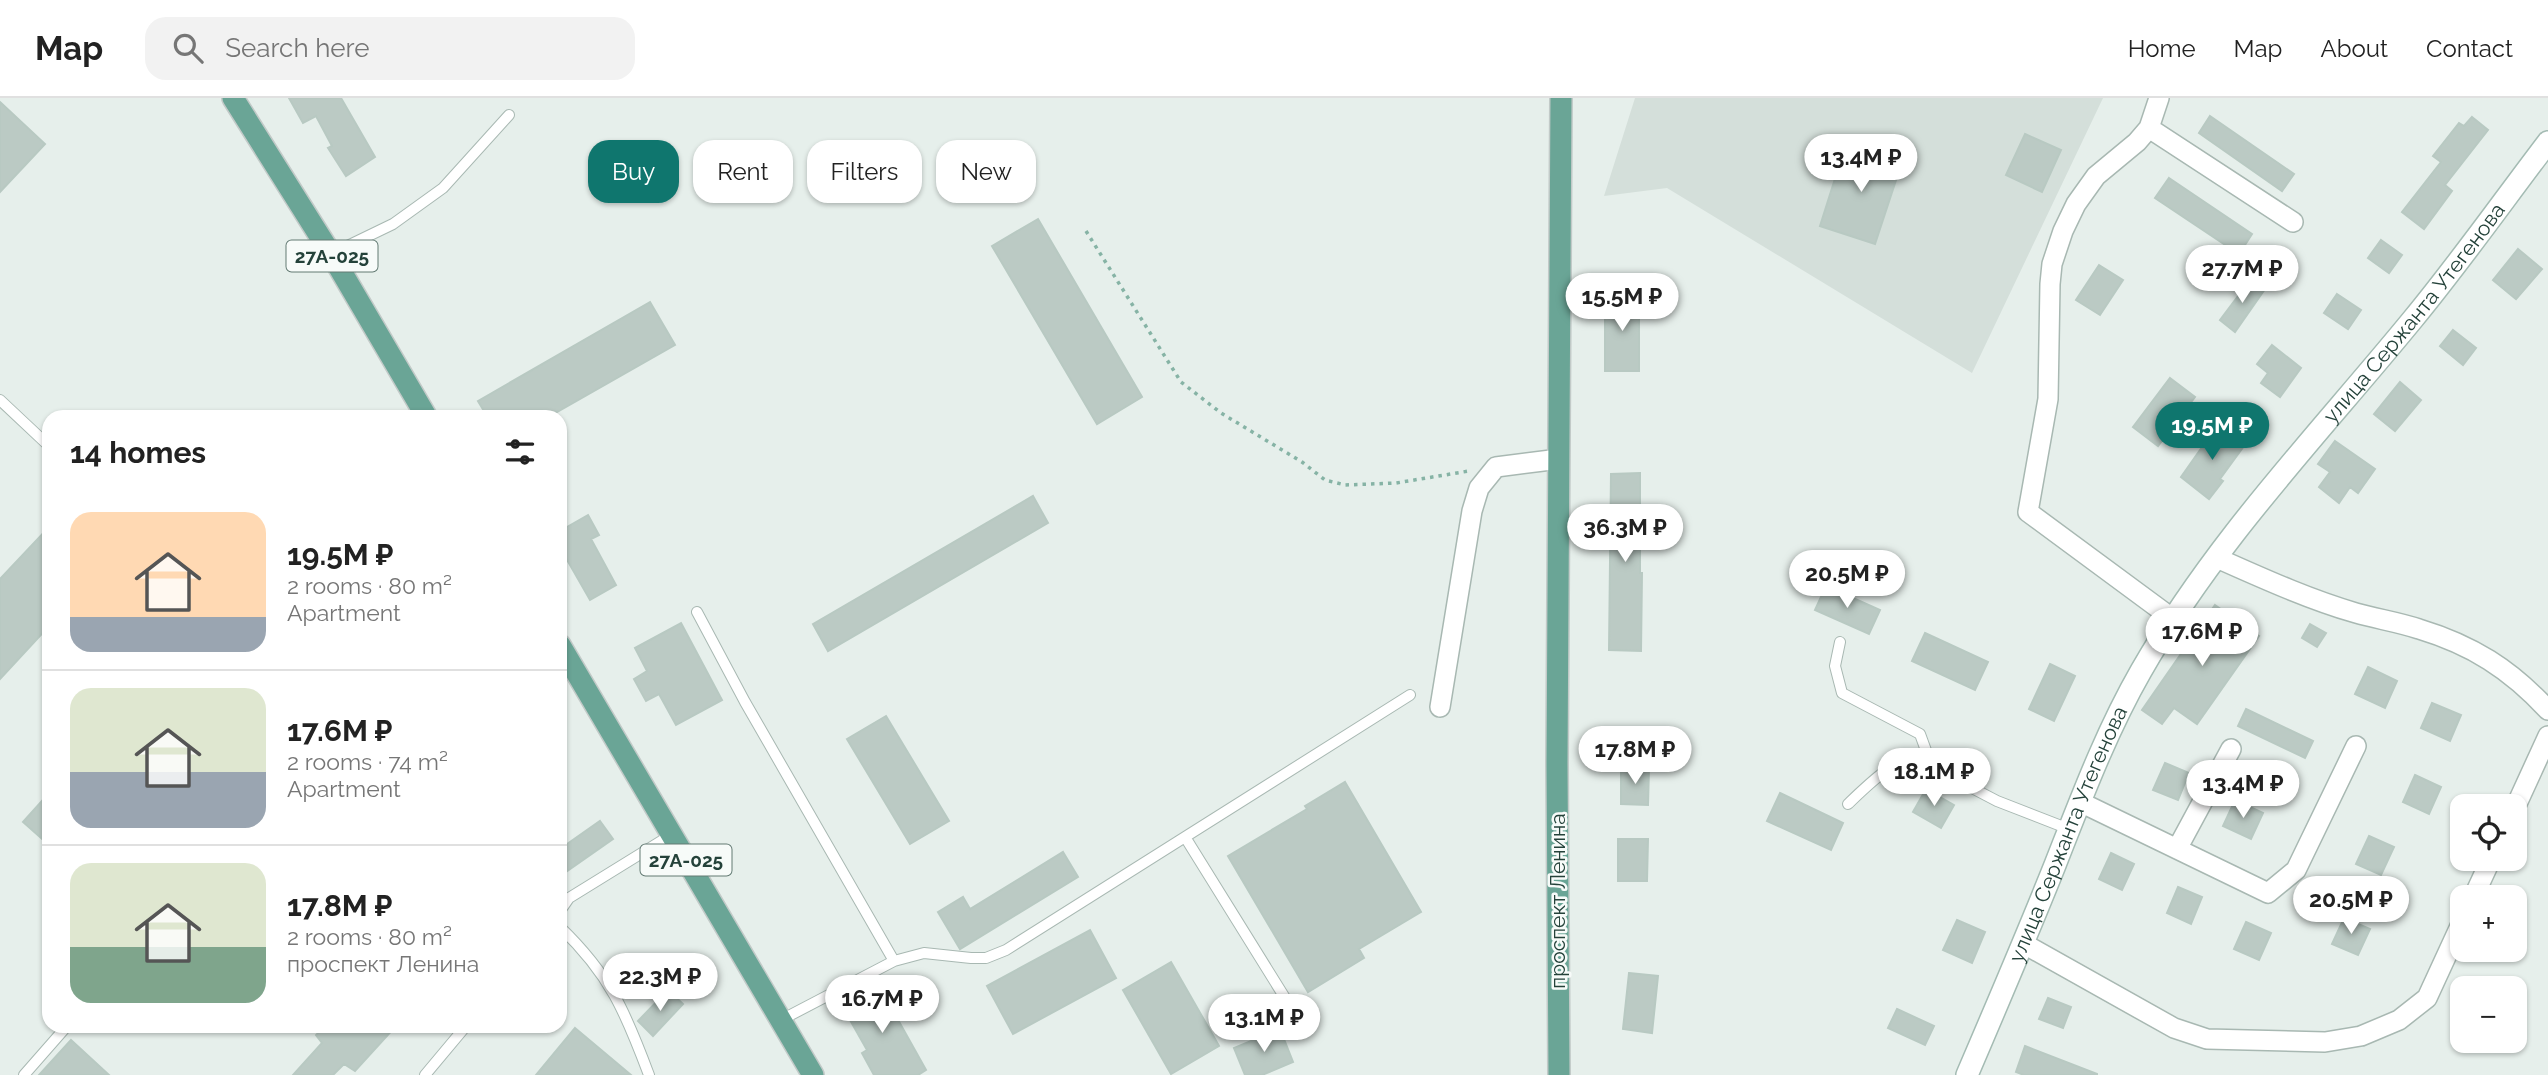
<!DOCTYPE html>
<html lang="en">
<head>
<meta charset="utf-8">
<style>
	body { margin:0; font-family:Raleway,sans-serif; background:#f2f2f2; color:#222; height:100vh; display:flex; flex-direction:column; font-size:26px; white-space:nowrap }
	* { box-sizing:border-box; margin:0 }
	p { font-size:23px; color:#767676 }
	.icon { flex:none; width:38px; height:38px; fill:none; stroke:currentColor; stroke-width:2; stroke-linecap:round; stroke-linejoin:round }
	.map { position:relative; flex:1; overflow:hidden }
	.details { position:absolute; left:42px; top:312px; width:525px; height:623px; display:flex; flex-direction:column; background:#fff; border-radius:21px; box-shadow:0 2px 5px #0004 }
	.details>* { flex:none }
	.top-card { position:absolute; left:588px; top:42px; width:665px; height:63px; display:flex; gap:14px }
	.controls { position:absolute; left:2450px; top:696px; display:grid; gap:14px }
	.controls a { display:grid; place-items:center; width:77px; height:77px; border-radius:14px; background:#fff; box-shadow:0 2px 5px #0004; font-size:35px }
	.price { position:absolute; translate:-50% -60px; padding:0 16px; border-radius:24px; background:#fff; color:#222; font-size:23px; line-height:46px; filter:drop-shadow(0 2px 4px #0008) }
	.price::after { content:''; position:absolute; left:50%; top:42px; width:21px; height:16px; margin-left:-10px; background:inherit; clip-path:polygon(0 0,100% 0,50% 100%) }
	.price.active { background:#0f766e; color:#fff }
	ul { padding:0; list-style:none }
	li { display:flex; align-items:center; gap:21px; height:175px; padding:0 28px }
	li+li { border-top:2px solid #e0e0e0 }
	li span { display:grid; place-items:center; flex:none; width:196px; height:140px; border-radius:21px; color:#555 }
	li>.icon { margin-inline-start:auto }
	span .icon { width:84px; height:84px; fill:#fffc; stroke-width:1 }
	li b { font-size:30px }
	h2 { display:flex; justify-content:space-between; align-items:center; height:84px; padding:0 28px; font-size:30px }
	.pill { padding:0 24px; border-radius:21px; background:#fff; box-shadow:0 2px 5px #0004; font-size:24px; line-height:63px }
	.pill.active { background:#0f766e; color:#fff }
	header { display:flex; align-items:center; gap:42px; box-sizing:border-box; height:98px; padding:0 35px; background:#fff; border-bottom:2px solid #e0e0e0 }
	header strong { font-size:33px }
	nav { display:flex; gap:38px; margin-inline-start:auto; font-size:24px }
	.search { width:490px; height:63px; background:#f2f2f2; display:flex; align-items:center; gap:18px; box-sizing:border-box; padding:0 24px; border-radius:21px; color:#767676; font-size:26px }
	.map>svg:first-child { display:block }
	.built { fill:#d4dfda }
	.building { fill:#bbcac4; stroke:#b8c9c2; stroke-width:2 }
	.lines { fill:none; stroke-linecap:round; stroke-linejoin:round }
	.service-casing { stroke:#a8b8b2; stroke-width:12 }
	.minor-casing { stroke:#a8b8b2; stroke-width:22 }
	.secondary-casing { stroke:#a4bbb3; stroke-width:24 }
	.primary-casing { stroke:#c2cac8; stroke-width:24 }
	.path { stroke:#86b3a5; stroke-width:3.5; stroke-dasharray:3.5 5; stroke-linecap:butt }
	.service { stroke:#fff; stroke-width:10 }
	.minor { stroke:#fff; stroke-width:19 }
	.secondary { stroke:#fff; stroke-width:21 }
	.primary { stroke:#6aa596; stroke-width:21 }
	.labels { text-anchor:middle; stroke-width:5; stroke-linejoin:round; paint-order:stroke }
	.shield { fill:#f7fbf9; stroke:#637a73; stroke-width:2 }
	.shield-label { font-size:19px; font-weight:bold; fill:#24423a }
	.street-label { font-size:21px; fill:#24423a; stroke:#f7fbf9 }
</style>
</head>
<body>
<header>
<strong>Map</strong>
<div class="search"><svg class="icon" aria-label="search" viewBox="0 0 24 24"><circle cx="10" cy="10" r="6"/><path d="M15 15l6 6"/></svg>Search here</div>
<nav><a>Home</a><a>Map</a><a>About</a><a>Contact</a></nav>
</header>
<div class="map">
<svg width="2548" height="977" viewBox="0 0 2548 977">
	<rect width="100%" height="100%" fill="#e6efeb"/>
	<path class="built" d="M1635,0H2103L1972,275L1667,90L1604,98Z"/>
	<path class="building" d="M289,0H341L375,59L346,78L328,50L332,48L316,18L303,25Z
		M0,4L45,46L0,94Z
		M2210,18L2294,76L2282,93L2199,35Z
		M2472,19L2488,32L2445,87L2452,93L2424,131L2402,114L2441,64L2433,58L2459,25L2464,28Z
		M2025,36L2061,52L2042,94L2006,77Z
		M1846,46L1902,64L1875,146L1820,128Z
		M2169,80L2252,136L2239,156L2155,100Z
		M1038,121L1142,299L1097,326L992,148Z
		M2381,142L2402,157L2389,175L2368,160Z
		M2518,151L2542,171L2516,201L2493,182Z
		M2099,167L2123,182L2100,217L2076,202Z
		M2251,181L2265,191L2235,234L2220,222Z
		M2337,196L2361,212L2348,231L2324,215Z
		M1605,198H1639V273H1605Z
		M650,204L675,247L550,318H487L478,303Z
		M2453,232L2476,250L2463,267L2440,248Z
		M2272,247L2301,270L2280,299L2261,285L2268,275L2257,266Z
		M2170,280L2195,299L2158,348L2133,329Z
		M2400,284L2421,302L2395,333L2374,316Z
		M2217,328L2244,348L2220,381L2223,383L2209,401L2181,379Z
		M2335,343L2375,371L2358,395L2350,389L2339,405L2319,389L2330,374L2318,366Z
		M1640,375V475H1642L1641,553L1609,552L1611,376Z
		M1033,398L1048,425L828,553L813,526Z
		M588,417L599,437L591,441L616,487L590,502L566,460L560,463V433Z
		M49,429V528L0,581V481Z
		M1826,488L1880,512L1869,536L1815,512Z
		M2215,507L2259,538L2197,626L2174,610L2162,626L2142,612Z
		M681,525L722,602L676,627L659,596L646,603L634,581L647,573L635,550Z
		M2310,526L2326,535L2317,549L2302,540Z
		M1925,535L1988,564L1975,592L1912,563Z
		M2050,566L2075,578L2054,623L2029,611Z
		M2368,569L2397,583L2385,610L2355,596Z
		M2432,605L2461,617L2450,643L2421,630Z
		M2246,611L2313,643L2305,660L2238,628Z
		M886,618L949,723L910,746L847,641Z
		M2165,665L2189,675L2178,702L2153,692Z
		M1621,670H1649L1648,707L1621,706Z
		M2415,677L2441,689L2429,716L2403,704Z
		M1345,684L1421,814L1359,851L1364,860L1308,894L1228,758L1307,711L1305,708Z
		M1926,691L1954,707L1941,730L1913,714Z
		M49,695V747L23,724Z
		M1780,695L1843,725L1831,752L1767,723Z
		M2235,702L2263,715L2251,741L2223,728Z
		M600,723L613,741L560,778V751Z
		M2369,738L2394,749L2381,777L2356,766Z
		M1618,741H1648L1647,783H1618Z
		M1063,754L1078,779L960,851L938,814L963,799L970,811Z
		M2111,755L2134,766L2122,792L2099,781Z
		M2178,789L2202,799L2191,826L2167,815Z
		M2344,820L2370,831L2358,857L2332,846Z
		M1957,822L1985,834L1972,865L1943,852Z
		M2246,824L2271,835L2259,862L2234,851Z
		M1090,832L1116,880L1013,936L987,888Z
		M1171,864L1219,948L1171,976L1123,892Z
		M1629,875L1658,878L1652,935L1623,931Z
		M878,886L926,972L918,977H874L862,955L867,952L841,906Z
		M668,892L683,906L653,938L638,923Z
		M2048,900L2071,909L2063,930L2039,921Z
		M1897,911L1934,928L1925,947L1888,930Z
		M325,928H396L355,973L344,966L333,977H293L322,945L316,937Z
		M575,930L631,977H536Z
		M1280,931L1293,964L1262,977H1245L1234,950Z
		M71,942L109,977H39Z
		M2025,948L2097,976V977H2024L2016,974Z"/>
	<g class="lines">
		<defs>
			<path id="service" d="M331,156L393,126L443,90L509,17
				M0,302L49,348
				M697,514L745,604L894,863
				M1840,544L1835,568L1842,595L1920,636L1932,669L1997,703L2069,731
				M1848,706C1874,681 1891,664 1926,654
				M1185,739L1295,916
				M560,813L569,800L671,737
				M560,829C610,877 625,913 649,977
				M781,922L894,863L924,855L971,860H986L1006,852L1410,597
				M24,977L67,928
				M425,977L466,928"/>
			<path id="minor" d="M2159,0L2149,30L2137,44L2096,78L2076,106L2063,133L2052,166L2050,186L2048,301L2028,414L2173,521
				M2149,30L2293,124
				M2217,460C2262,480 2308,501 2356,515C2377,521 2398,524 2419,531C2472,547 2510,571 2548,612
				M1440,609L1472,413L1479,390L1496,369L1559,361
				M2080,704L2268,795L2296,772L2356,648
				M2515,710L2548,638
				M2177,751L2231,651
				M2473,800L2491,761
				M2024,846L2174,930L2207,941L2325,944L2361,938L2399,922L2427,900L2462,824"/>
			<g id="secondary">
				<path id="s1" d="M1967,977C1997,907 2027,837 2055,767C2081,701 2106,634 2141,573C2216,442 2318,337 2413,221C2460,164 2503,103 2548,44"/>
			</g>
			<path id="primary" d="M233,0L331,156L426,318
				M560,547L813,977
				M1559,977L1557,666L1561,0"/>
		</defs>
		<use href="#service" class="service-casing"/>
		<use href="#minor" class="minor-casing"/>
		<use href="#secondary" class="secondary-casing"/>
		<use href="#primary" class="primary-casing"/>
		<path class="path" d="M1086,133L1181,284L1221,315L1302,364L1325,382L1345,387L1396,385L1469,373"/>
		<use href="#service" class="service"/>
		<use href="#minor" class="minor"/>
		<use href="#secondary" class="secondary"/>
		<use href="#primary" class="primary"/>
	</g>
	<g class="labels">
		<g class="shield">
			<rect x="286.5" y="142.5" width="91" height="31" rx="5"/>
			<rect x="640.5" y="746.5" width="91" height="31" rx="5"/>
		</g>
		<g class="shield-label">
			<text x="332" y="165">27А-025</text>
			<text x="686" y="769">27А-025</text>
		</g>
		<g class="street-label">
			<text dy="7" stroke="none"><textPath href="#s1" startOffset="891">улица Сержанта Утегенова</textPath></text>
			<text dy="7" stroke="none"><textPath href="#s1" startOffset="261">улица Сержанта Утегенова</textPath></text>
			<text transform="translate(1558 803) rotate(-90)" y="7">проспект Ленина</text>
		</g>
	</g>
</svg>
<div class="controls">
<a><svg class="icon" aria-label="locate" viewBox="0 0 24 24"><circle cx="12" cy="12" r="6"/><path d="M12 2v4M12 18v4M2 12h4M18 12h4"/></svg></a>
<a>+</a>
<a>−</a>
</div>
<b class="price" style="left:1861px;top:96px">13.4M ₽</b>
<b class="price" style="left:2242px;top:207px">27.7M ₽</b>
<b class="price" style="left:1622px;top:235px">15.5M ₽</b>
<b class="price active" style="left:2212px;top:364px">19.5M ₽</b>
<b class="price" style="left:1625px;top:466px">36.3M ₽</b>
<b class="price" style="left:1847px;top:512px">20.5M ₽</b>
<b class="price" style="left:2202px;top:570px">17.6M ₽</b>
<b class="price" style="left:1635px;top:688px">17.8M ₽</b>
<b class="price" style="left:1934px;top:710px">18.1M ₽</b>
<b class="price" style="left:2243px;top:722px">13.4M ₽</b>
<b class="price" style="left:2351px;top:838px">20.5M ₽</b>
<b class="price" style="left:660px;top:915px">22.3M ₽</b>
<b class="price" style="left:882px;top:937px">16.7M ₽</b>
<b class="price" style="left:1264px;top:956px">13.1M ₽</b>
<div class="top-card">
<a class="pill active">Buy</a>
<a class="pill">Rent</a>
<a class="pill">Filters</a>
<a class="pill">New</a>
</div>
<section class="details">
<h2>14 homes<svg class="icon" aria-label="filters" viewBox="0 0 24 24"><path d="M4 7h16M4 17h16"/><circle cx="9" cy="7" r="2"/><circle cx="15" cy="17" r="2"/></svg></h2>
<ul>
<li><span style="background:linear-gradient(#ffd9b3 75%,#9aa5b1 0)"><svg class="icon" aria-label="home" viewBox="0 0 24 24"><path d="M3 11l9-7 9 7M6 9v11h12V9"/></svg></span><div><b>19.5M ₽</b><p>2 rooms · 80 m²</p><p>Apartment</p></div></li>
<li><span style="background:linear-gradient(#dfe7d0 60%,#9aa5b1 0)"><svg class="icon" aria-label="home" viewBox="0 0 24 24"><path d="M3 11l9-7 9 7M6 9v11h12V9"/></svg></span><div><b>17.6M ₽</b><p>2 rooms · 74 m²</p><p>Apartment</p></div></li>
<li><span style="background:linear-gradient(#dfe7d0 60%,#7fa58c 0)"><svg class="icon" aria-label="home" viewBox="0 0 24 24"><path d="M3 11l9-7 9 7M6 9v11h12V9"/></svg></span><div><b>17.8M ₽</b><p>2 rooms · 80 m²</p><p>проспект Ленина</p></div></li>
</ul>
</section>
</div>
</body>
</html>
